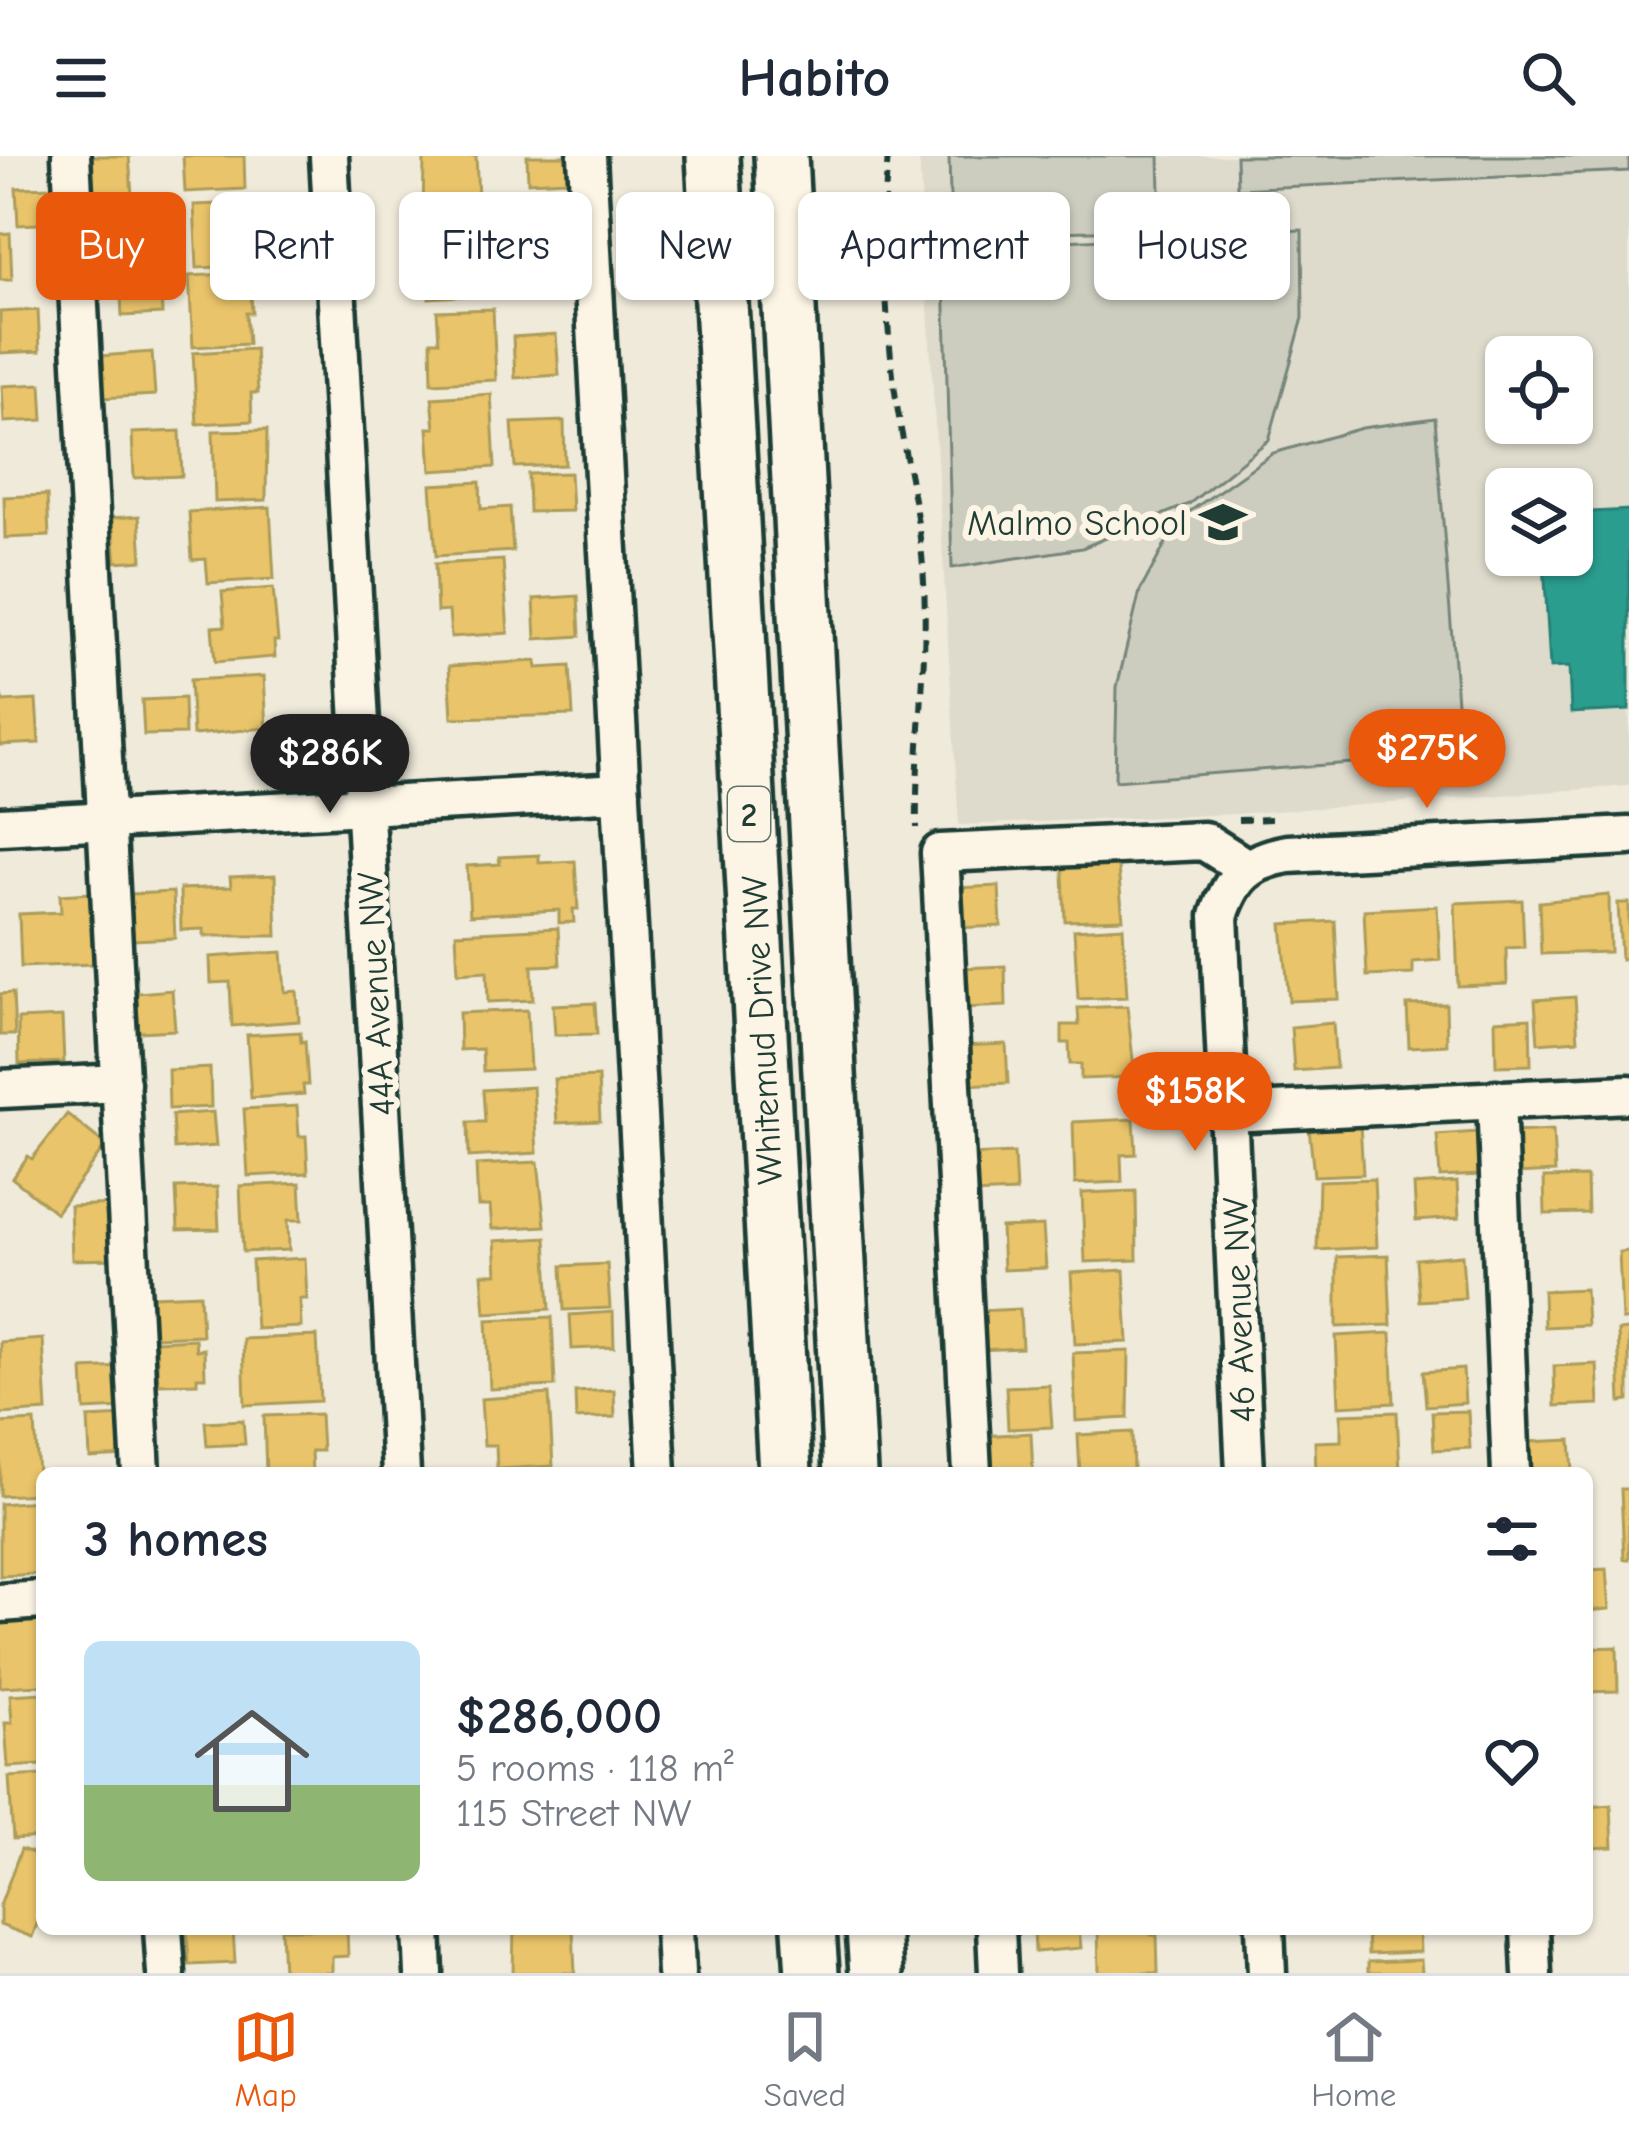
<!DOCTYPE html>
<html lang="en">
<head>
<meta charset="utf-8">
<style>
	body { margin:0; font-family:"Comic Neue",sans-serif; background:#f6f6f7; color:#1f2937; height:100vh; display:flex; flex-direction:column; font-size:45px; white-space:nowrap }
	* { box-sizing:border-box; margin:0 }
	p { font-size:39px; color:#747a83 }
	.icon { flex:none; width:66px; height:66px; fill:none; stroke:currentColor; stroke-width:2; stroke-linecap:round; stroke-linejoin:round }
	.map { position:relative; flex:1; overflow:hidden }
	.side { position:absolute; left:36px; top:1311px; width:1557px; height:468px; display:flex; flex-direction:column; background:#fff; border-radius:18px; box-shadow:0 3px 9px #0004 }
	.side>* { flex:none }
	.guide { position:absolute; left:36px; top:36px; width:1557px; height:108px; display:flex; gap:24px }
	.fabs { position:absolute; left:1485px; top:180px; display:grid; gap:24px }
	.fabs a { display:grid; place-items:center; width:108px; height:108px; border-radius:18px; background:#fff; box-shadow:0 3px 9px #0004; font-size:60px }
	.price { position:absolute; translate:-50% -102px; padding:0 27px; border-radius:42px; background:#ea580c; color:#fff; font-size:39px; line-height:78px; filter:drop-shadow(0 3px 6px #0008) }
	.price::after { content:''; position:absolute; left:50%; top:72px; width:36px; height:27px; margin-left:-18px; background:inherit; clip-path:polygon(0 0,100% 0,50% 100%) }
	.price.on { background:#222; color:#fff }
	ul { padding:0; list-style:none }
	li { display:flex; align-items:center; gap:36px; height:300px; padding:0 48px }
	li+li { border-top:3px solid #e0e1e3 }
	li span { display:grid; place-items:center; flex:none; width:336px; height:240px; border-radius:18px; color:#555 }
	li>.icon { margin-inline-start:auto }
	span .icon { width:144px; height:144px; fill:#fffc; stroke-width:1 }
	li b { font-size:51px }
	h2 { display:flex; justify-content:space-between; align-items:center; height:144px; padding:0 48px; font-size:51px }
	.pill { padding:0 42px; border-radius:18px; background:#fff; box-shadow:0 3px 9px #0004; font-size:42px; line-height:108px }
	.pill.on { background:#ea580c; color:#fff }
	header { display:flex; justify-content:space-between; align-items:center; height:156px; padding:0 48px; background:#fff; font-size:54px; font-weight:600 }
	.dock { display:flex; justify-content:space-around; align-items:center; height:168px; border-top:3px solid #e0e1e3; background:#fff; font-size:33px; color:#747a83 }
	.dock a { display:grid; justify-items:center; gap:6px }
	.dock .on { color:#ea580c }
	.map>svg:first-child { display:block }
	.built { fill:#dedbcc; fill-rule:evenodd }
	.green { fill:#cccdbf; stroke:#76857a; stroke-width:3 }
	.homes { fill:#e9c46a; stroke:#ac9c5a; stroke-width:3 }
	.schools { fill:#2a9d8f; stroke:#278074; stroke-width:3 }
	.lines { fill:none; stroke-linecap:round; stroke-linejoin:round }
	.minor-casing { stroke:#1f3d34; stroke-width:45 }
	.highway-casing { stroke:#1f3d34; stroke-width:60 }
	.path { stroke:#1f3d34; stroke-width:6; stroke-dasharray:12 9; stroke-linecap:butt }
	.minor { stroke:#fcf5e5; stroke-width:36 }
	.highway { stroke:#fcf5e5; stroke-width:51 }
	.labels { text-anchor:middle; stroke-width:12; stroke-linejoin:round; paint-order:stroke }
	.shield { fill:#fcf5e5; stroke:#617469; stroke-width:3 }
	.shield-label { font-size:33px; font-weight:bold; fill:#1f3d34 }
	.poi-label { font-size:36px; fill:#1f3d34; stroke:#fcf5e5; text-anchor:end }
	.street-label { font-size:36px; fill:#1f3d34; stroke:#fcf5e5 }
</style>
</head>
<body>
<header><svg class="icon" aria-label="menu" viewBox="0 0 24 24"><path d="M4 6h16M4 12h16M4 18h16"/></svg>Habito<svg class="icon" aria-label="search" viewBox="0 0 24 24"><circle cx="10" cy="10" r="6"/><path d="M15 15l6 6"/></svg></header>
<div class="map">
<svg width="1629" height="1817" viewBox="0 0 1629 1817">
	<rect width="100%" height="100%" fill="#efeada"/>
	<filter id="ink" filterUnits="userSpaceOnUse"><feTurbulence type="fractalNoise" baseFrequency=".00833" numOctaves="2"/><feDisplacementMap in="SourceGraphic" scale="24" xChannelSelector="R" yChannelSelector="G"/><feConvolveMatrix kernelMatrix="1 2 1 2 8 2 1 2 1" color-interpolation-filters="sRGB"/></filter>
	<g filter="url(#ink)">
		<path class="built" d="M919,0H1629V630L1234,658L959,669ZM1506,201H1572V267H1506ZM1506,333H1572V399H1506Z"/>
		<path class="green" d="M949,0H1159L1161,73L951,79Z
			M1236,0H1629V15L1237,33Z
			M1302,74L1303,162L1269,284L1189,348L1082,392L952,412L944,116L974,89Z
			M1435,262L1459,572L1429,601L1115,625L1117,531L1140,435L1179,363L1273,297L1362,272Z"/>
		<path class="homes" d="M90,0H129L132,39L93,43Z
			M183,0H244L245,33L185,36Z
			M424,0H476L479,62L423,65Z
			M527,0H566L567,24L528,26Z
			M56,31L58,67L18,69L16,32Z
			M245,47L248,110L197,112L194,49Z
			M545,66L547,104L513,106L511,67Z
			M488,75L492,138L429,142L427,102L434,101L433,78Z
			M10,77L12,124H0V78Z
			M164,77L166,113L121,115L119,79Z
			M160,117L162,158L122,160L120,119Z
			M250,117L252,157H246L248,188L193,191L189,120Z
			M493,153L496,224L432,227L431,185H439L437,155Z
			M38,154L40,195L0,197V156Z
			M556,178L559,219L515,222L513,181Z
			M255,193L258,237H251L252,265L197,268L193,197Z
			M152,196L155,239L102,242L100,200Z
			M41,228L43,264L4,266L2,230Z
			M491,238L495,311L431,315L428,272H435L432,242Z
			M564,265L565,309L515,311L512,267Z
			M267,274L266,344L215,346L213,275Z
			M180,275L182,320L134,322L132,277Z
			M570,317L572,355L529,356L528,318Z
			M480,326L481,353L510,351L513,395L436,400L431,329Z
			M47,339L49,380L5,382L4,341Z
			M270,351L274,423L208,427L206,403L192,404L189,356Z
			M139,360L142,404L116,406L112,362Z
			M503,404L508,477L451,481L449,455L437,456L435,408Z
			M273,432L278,485H274L275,501L215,506L212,471L225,470L222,436Z
			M578,440L580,480L536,483L534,443Z
			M536,505L537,512L570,510L573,559L452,562L449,510Z
			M264,520L267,572L193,579L190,524Z
			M0,535L3,546L36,544L39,587L0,589Z
			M184,542L185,578L144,579L142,544Z
			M1116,692L1123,763L1065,765L1062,694Z
			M539,699V707L575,705L578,753H573L574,766L559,767V754L470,759L467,710L500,708L499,701Z
			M275,719L277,780H204V773L181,774L180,733L231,731L230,721Z
			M999,730L1001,770L956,772L954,732Z
			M173,736L175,782L133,784L131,738Z
			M90,737L93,808L21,811L19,758L61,756L60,739Z
			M1609,739L1610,796L1541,798L1539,746Z
			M1522,744L1524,791L1506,792L1507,828L1458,830L1455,747Z
			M1618,747H1629V802L1621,803Z
			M1437,750L1440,804L1413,806V818L1367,820L1364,754Z
			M1335,765L1339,843L1289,845L1282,768Z
			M1123,771L1127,841L1078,843L1074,774Z
			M558,772L560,809L532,810L533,844L488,846L487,815L458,817L456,777Z
			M282,796L285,836L297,835L299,865L232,870L230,826L211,827L210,801Z
			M1005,810L1006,850L962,852L961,812Z
			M172,834L175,874L139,876L136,837Z
			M13,837L15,879H0V838Z
			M1575,841L1578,884L1538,887L1535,844Z
			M595,847L597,878L555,879L553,849Z
			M1446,848L1447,889L1409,891L1407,849Z
			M1127,850L1135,921L1081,923V908H1070L1069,887H1062V869H1079L1078,852Z
			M527,854L530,913L483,915L482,893L460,894L459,857Z
			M62,861L64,906L19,908L18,863Z
			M1530,862L1531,909L1496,910L1495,864Z
			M1333,867L1336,912L1294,915L1291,871Z
			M300,876L301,886L305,885L308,929H303L304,938L251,942L247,879Z
			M1006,888L1008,927L964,929L962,890Z
			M210,912L211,951L169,953L168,914Z
			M598,921L600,965L557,967L554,923Z
			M533,931L537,997L469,1001L468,966H485L483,934Z
			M297,950L299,980H306L308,1017L248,1020L244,953Z
			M1359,951L1363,1018L1314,1020L1307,953Z
			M213,956L216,990L174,993L172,959Z
			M67,958L106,989L56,1057L12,1022L28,1000L32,1003Z
			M1134,963L1136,998L1121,999L1122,1026L1075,1028L1073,966Z
			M1553,974L1555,1016L1515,1018L1514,976Z
			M1477,976L1480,1019L1440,1021L1437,979Z
			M1014,997L1016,1036L971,1038L969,999Z
			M538,1006L545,1070L492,1073L490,1050H478L476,1009Z
			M1587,1021L1588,1057L1545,1058L1544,1022Z
			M1374,1023L1377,1091L1317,1094L1319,1025Z
			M1457,1026L1459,1062L1416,1065L1414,1029Z
			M300,1027L302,1064H288L289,1094L243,1096L240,1030Z
			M217,1031L219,1073L178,1074L176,1032Z
			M1136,1035L1137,1104L1085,1106L1082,1037Z
			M115,1048L118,1103L72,1104L70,1050Z
			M1043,1070L1046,1112L1003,1114L1001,1072Z
			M546,1082L550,1153L485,1157L482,1118H497L495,1085Z
			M1629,1095V1164H1622L1619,1096Z
			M1388,1099L1391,1169L1337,1171V1101Z
			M1462,1099L1465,1142L1419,1145L1416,1103Z
			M305,1102L307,1143H300L301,1171L256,1173L252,1105Z
			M607,1108L610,1152L564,1154L562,1110Z
			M1124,1114L1128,1186L1075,1188L1071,1117Z
			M1585,1133L1587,1169L1544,1171L1543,1135Z
			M200,1138L202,1179L155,1181L153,1140Z
			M1020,1153L1022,1192L978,1194L976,1155Z
			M613,1156L614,1191L572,1193L570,1159Z
			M552,1161L555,1230L490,1233L487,1164Z
			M1629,1174V1245L1621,1246L1618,1175Z
			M1391,1177L1394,1247L1339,1250L1336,1180Z
			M317,1180L320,1245L245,1249L243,1183Z
			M43,1183L47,1255L0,1258V1186Z
			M195,1183L196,1194L204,1193L205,1221H197V1227L158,1228L156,1185Z
			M1129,1195L1128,1262L1076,1265L1073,1197Z
			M1597,1208L1599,1248L1555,1250L1554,1210Z
			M123,1211L125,1252L85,1254L83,1213Z
			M1463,1213L1465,1247L1426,1250L1423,1216Z
			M1049,1229L1052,1271L1008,1273L1006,1231Z
			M614,1234L615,1261L576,1263L575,1236Z
			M549,1238L553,1310L497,1313L496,1289H484L481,1243Z
			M1468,1255L1470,1292L1434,1294L1432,1256Z
			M1397,1256L1400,1317H1316L1315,1286L1341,1285V1258Z
			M320,1258L322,1295H311L312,1317H266L264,1260Z
			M125,1260L126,1300L90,1302L88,1262Z
			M243,1264L245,1288L207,1290L205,1266Z
			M35,1265L39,1338L0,1340V1267Z
			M1132,1276L1133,1317H1080L1078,1279Z
			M1031,1277L1033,1317H985L983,1280Z
			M1571,1284L1573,1317H1529L1527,1286Z
			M1621,1333H1629V1403H1624Z
			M37,1345L40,1418L0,1420V1348Z
			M1607,1413L1610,1453L1587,1455V1414Z
			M41,1457L42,1529L0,1531V1459Z
			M1617,1491L1618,1535L1587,1536V1492Z
			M42,1537V1609L8,1611L5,1567H12L10,1539Z
			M42,1619V1681L13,1683L9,1621Z
			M1611,1649L1613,1691L1587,1692V1651Z
			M21,1693L42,1700V1755L32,1781L0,1769V1750Z
			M187,1773H233L235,1807L189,1809Z
			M281,1773H347L348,1800L332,1801V1817H283Z
			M514,1773H573L575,1817H513Z
			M1034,1773H1079L1081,1792L1035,1796Z
			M1098,1773H1150L1151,1779H1157L1158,1817H1099Z
			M1367,1773H1419L1420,1796L1368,1798Z
			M1421,1804L1422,1817H1368V1806Z"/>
		<path class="schools" d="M1629,354V554L1571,557L1569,511L1550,512L1544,406L1564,405V399H1572V357Z"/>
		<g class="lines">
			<defs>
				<path id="minor" d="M71,0L141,1317
					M329,0L401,1317
					M587,0L657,1317
					M0,670L621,636
					M0,933L121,927
					M1496,943L1511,1317
					M1229,957L1629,938
					M972,1317L940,697L1204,685L1245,711
					M1245,1317L1219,760C1232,721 1247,705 1288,698L1629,680
					M0,1447L42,1444
					M163,1773L166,1817
					M422,1773L424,1817
					M674,1773L676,1817
					M996,1773L998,1817
					M1265,1773L1267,1817
					M1530,1773L1532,1817"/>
				<path id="highway" d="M713,0L785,1317
					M781,0L850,1317
					M809,1773L812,1817
					M873,1773L876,1817"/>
			</defs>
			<use href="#minor" class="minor-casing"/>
			<use href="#highway" class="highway-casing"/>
			<path class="path" d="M888,0C881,75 885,153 894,228C901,285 916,341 922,399C931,491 915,581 917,672
				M1238,664L1273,663"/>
			<use href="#minor" class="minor"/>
			<use href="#highway" class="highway"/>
		</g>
	</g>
	<defs>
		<symbol id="school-bare" viewBox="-9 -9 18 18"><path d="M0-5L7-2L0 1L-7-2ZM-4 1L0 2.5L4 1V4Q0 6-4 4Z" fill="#1f3d34" stroke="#fcf5e5" stroke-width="2.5" paint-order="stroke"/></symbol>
	</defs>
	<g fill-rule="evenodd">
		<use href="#school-bare" x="1190" y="333" width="66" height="66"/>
	</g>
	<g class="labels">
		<rect class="shield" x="728" y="631" width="42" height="54" rx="9"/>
		<g class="shield-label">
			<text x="749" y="670">2</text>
		</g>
		<g class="poi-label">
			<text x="1187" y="379">Malmo School</text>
		</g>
		<g class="street-label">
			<text transform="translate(375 838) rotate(-93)" y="13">44A Avenue NW</text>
			<text transform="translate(761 874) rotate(-93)" y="13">Whitemud Drive NW</text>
			<text transform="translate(1238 1154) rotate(-92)" y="13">46 Avenue NW</text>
		</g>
	</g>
</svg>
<div class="fabs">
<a><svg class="icon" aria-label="locate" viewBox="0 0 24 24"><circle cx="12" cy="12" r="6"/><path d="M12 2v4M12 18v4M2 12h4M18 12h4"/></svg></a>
<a><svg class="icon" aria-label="layers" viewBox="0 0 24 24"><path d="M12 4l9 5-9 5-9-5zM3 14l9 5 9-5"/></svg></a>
</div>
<b class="price" style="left:1427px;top:655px">$275K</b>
<b class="price on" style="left:330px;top:660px">$286K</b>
<b class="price" style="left:1195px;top:998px">$158K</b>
<div class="guide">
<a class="pill on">Buy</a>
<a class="pill">Rent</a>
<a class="pill">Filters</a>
<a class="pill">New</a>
<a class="pill">Apartment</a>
<a class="pill">House</a>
</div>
<section class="side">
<h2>3 homes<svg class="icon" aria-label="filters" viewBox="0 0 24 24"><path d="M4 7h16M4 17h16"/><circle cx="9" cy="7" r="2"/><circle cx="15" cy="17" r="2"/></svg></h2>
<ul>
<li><span style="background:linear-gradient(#bfe0f5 60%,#8fb573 0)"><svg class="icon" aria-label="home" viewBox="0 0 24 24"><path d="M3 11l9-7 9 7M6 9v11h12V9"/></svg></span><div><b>$286,000</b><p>5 rooms · 118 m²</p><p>115 Street NW</p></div><svg class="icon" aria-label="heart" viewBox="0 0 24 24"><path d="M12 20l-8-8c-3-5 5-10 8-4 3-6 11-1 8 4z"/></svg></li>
</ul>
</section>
</div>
<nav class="dock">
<a class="on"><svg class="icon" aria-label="map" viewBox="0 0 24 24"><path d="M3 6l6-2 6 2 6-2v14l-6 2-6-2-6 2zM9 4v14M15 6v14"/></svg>Map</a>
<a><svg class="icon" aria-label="saved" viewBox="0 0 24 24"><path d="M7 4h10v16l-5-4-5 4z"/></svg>Saved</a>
<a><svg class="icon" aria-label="home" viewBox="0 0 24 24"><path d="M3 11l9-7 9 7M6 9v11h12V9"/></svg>Home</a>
</nav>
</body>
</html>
